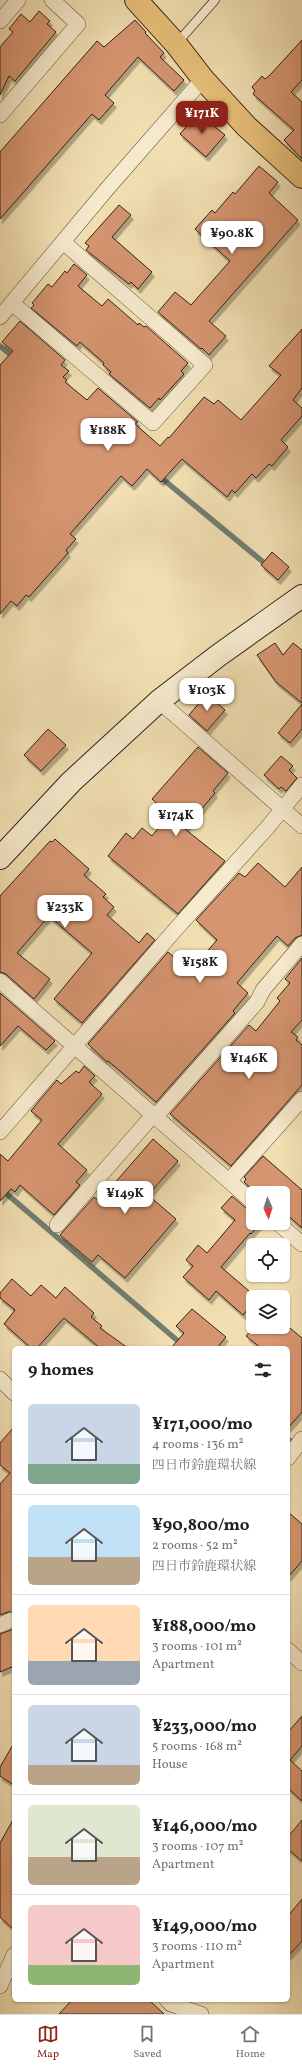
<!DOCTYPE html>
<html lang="en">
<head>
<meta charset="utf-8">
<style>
	body { margin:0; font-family:Vollkorn,"Noto Serif JP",serif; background:#f2f2f2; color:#202124; height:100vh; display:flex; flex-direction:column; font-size:15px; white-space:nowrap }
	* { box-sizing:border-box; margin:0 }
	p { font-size:13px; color:#757577 }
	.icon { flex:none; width:22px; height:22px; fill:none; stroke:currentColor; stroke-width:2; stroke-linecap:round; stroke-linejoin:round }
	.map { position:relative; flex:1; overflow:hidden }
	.details { position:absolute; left:12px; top:1346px; width:278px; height:656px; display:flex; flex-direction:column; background:#fff; border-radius:6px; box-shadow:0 1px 3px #0004 }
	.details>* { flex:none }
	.needle { width:26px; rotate:177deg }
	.buttons { position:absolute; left:246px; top:1186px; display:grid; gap:8px }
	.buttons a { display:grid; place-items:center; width:44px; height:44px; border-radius:6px; background:#fff; box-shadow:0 1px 3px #0004; font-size:20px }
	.price { position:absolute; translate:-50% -34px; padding:0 9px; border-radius:8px; background:#fff; color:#222; font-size:13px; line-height:26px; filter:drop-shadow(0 1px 2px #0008) }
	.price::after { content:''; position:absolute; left:50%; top:24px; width:12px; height:9px; margin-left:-6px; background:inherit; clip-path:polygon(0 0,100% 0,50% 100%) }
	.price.selected { background:#8f2418; color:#fff }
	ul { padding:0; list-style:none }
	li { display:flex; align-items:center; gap:12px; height:100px; padding:0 16px }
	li+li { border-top:1px solid #e0e0e0 }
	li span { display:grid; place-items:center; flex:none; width:112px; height:80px; border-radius:6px; color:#555 }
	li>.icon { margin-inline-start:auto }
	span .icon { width:48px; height:48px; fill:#fffc; stroke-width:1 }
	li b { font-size:17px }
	h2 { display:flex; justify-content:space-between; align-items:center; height:48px; padding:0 16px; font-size:17px }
	.menu { display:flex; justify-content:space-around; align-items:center; height:56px; border-top:1px solid #e0e0e0; background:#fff; font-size:11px; color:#757577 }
	.menu a { display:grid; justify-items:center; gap:2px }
	.menu .selected { color:#8f2418 }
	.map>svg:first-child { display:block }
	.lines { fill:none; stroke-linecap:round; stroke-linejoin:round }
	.stream { stroke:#717e72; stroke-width:5.5 }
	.building { fill:#d59570; stroke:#322217; filter:url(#shadow) }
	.lane-casing { stroke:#62513e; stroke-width:10 }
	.street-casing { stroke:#62513e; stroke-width:16 }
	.secondary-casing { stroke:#322217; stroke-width:24 }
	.primary-casing { stroke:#322217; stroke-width:24 }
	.lane { stroke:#f6eacd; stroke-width:8 }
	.street { stroke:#f6eacd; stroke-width:15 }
	.secondary { stroke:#f6eacd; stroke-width:22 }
	.primary { stroke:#e8c079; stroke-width:22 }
</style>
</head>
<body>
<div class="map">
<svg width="302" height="2014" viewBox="0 0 302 2014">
	<defs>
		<filter id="shadow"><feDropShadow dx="2.5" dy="4.5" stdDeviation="0" flood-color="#0004"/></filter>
	</defs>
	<rect width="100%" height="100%" fill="#f1dfb2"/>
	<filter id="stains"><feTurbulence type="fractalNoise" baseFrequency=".005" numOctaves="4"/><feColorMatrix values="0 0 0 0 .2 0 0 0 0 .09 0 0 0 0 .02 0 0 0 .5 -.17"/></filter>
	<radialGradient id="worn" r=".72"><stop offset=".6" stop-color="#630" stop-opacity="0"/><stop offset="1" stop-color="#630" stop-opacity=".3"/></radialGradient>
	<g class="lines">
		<path class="stream" d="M0,346L16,359
			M159,476L268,566
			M0,1188L186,1348
			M288,1439L296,1446"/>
	</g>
	<path class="building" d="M39,11L50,21L47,24L56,32L15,81L9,76L0,95V47L13,32L9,29L21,14L30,22Z
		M135,20L146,32L145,33L164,53L160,57L184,80L174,91L138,57L105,95L114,103L99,120L92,114L0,219V152L97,41L104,47Z
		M302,40V80L291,92L302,102V159L284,140L294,130L253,94L255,91L252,87L262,76L265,79L270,75Z
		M198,113L225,135L206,157L180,134Z
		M259,166L278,182L269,193L298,220L209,321L226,336L209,355L202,348L201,349L158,312L175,292L191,305L230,261L195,229L212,210L215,213L233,192L235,194Z
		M119,205L131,215L112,237L152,272L138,289L131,282L129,284L86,250L89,246L85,243Z
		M74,264L87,275L78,286L102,306L108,299L138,325L139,323L144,327L146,326L188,363L181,371L184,374L160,400L159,398L150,408L109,374L111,372L103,365L104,363L80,342L77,346L31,308L34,305L32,303L48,284L52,287L65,271L67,273Z
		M20,321L65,360L61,365L69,371L63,377L67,380L65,382L87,400L98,388L138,422L135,424L160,446L168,437L169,438L204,397L214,404L218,400L241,420L281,375L269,366L302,329V388L293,400L302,408V416L281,440L288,447L272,466L269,464L256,478L252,474L235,493L232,490L227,497L182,459L161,482L147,469L132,486L121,476L70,534L76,539L66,550L68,553L29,597L26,595L17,606L11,601L0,614V365L13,351L2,342Z
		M272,552L289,567L278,580L261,565Z
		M275,643L283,655L293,643L302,650V703L276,682L257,655Z
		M207,694L225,710L207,731L189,715Z
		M302,704V729L290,743L278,733Z
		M48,729L66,745L41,771L24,755Z
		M198,747L228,773L213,791L215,793L185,829L225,861L178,914L108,856L126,833L133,839L142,828L152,836L169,815L152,799Z
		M281,756L293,766L289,770L297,778L286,791L281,787L279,789L264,775Z
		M55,839L89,869L84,875L106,894L103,897L114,907L107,915L139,943L147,933L155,940L82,1023L54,999L92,953L49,916L17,953L50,979L34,999L6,974L0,972V896L50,841L52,842Z
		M258,863L285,887L302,867V935L295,938L288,946L277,936L253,964L237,983L248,993L233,1011L235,1013L156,1102L120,1071L108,1061L107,1062L88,1044L168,952L190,971L217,940L196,920L239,873L245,877Z
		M302,958V1020L291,1032L298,1037L296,1040L302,1045V1085L231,1166L170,1114L249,1025L256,1031L280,1001L277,998L290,983L285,979Z
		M0,993L55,1041L46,1050L18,1026L0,1046Z
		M84,1066L95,1076L89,1082L102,1094L58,1144L87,1170L76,1182L80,1185L54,1215L20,1185L15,1192L11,1189L0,1201V1154L8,1161L42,1120L31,1111L39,1101L57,1080L61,1084L76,1071L79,1073Z
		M153,1139L178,1161L148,1195L176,1219L125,1278L98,1255L92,1262L60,1235L94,1197L99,1201Z
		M263,1156L302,1190V1228L283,1211V1193H256L244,1182L246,1179L244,1177Z
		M232,1196L247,1209L253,1211V1223H261L251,1234L250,1233L221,1267L256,1297H252L253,1303L243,1315L216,1291L209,1300L183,1277L193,1266L186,1260L198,1245L207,1253L235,1220L221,1208Z
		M12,1279L31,1296L41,1285L56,1298L65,1287L94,1313L91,1317L102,1326L100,1328L128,1348H100L64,1318L37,1348H31L4,1324L15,1310L0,1298V1293Z
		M192,1309L226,1337L217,1348H171L184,1333L176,1326Z
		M285,1324L302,1338V1412L288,1428V1348H261L246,1336L254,1327H283Z
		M14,1427V1612H8L0,1615V1484L10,1473L0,1465V1443Z
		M288,1512L302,1524V1561L288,1577Z
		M14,1629V1666L0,1672V1634Z
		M302,1716V1746L290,1760L302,1771V1801L288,1788V1732Z
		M14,1743V1785L0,1776V1767Z
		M14,1818V1930L0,1917V1843Z
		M302,1820V1861L288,1849V1837Z
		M302,1899V1941L288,1956V1916Z
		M72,2000H149L164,2014H59Z"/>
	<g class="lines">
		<defs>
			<path id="lane" d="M177,43L215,0"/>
			<path id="street" d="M0,21L18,0
				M0,115L78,24L52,0
				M12,303L153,423L205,365L63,242
				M0,317L107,189L203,79
				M159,701L302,826
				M0,981L253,1202
				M156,1116L257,1002L263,990L302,944
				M0,1132L175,930L267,828L302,785
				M229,1181L302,1099
				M278,1223L302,1244
				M57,1225L154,1114
				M0,1379L14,1393
				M288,1458L302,1439
				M0,1625L11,1620
				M288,1650L302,1663
				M0,1986L14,1955
				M167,2000L171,2004L201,2014"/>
			<path id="secondary" d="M0,858L71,782L159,701L219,655L302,596"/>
			<path id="primary" d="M136,0L176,44L203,79L246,126L302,177"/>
		</defs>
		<use href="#lane" class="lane-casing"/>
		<use href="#street" class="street-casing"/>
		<use href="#secondary" class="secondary-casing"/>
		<use href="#primary" class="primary-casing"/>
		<use href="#lane" class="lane"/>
		<use href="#street" class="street"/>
		<use href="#secondary" class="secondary"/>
		<use href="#primary" class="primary"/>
	</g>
	<rect width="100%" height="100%" filter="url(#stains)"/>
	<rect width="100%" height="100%" fill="url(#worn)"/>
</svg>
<div class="buttons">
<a><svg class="needle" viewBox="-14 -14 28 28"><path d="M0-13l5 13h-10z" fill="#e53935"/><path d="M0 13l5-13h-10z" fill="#757577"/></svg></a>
<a><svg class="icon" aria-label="locate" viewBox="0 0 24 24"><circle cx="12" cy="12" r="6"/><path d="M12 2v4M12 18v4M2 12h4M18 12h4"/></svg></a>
<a><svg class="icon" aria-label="layers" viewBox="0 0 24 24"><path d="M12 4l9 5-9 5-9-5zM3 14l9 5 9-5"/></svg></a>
</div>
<b class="price selected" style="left:202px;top:135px">¥171K</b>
<b class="price" style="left:232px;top:255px">¥90.8K</b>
<b class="price" style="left:108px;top:452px">¥188K</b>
<b class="price" style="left:207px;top:712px">¥103K</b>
<b class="price" style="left:176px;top:837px">¥174K</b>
<b class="price" style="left:65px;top:929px">¥233K</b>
<b class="price" style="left:200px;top:984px">¥158K</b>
<b class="price" style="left:249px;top:1080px">¥146K</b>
<b class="price" style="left:125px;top:1215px">¥149K</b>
<section class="details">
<h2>9 homes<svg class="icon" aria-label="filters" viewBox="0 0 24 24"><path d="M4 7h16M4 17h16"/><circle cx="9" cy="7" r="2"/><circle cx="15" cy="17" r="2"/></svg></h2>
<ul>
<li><span style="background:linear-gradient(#c9d6e8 75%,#7fa58c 0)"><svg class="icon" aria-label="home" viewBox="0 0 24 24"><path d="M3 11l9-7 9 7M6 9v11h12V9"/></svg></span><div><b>¥171,000/mo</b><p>4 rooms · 136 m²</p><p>四日市鈴鹿環状線</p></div></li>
<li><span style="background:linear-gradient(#bfe0f5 65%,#b9a48a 0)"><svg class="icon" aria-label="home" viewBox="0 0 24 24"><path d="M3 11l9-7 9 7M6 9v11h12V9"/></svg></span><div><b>¥90,800/mo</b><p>2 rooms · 52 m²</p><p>四日市鈴鹿環状線</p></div></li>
<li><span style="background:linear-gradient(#ffd9b3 70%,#9aa5b1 0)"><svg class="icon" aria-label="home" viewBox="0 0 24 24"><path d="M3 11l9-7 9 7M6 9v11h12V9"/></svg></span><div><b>¥188,000/mo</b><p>3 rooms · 101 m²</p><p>Apartment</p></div></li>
<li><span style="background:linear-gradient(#c9d6e8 75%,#b9a48a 0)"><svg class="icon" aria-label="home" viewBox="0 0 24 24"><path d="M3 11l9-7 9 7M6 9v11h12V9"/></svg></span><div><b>¥233,000/mo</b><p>5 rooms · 168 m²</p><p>House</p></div></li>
<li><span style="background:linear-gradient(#dfe7d0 65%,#b9a48a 0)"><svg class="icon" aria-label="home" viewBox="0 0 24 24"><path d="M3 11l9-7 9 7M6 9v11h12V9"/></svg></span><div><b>¥146,000/mo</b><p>3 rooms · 107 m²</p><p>Apartment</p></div></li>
<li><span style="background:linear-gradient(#f6c9c9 75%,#8fb573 0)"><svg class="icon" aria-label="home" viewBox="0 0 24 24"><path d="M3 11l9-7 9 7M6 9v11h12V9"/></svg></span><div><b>¥149,000/mo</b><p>3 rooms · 110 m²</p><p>Apartment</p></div></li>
</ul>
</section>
</div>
<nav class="menu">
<a class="selected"><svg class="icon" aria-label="map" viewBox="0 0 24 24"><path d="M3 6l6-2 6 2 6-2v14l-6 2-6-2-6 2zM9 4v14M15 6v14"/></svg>Map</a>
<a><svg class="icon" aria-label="saved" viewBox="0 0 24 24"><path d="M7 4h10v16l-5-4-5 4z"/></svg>Saved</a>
<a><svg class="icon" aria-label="home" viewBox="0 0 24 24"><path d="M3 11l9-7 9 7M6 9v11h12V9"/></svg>Home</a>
</nav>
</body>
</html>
